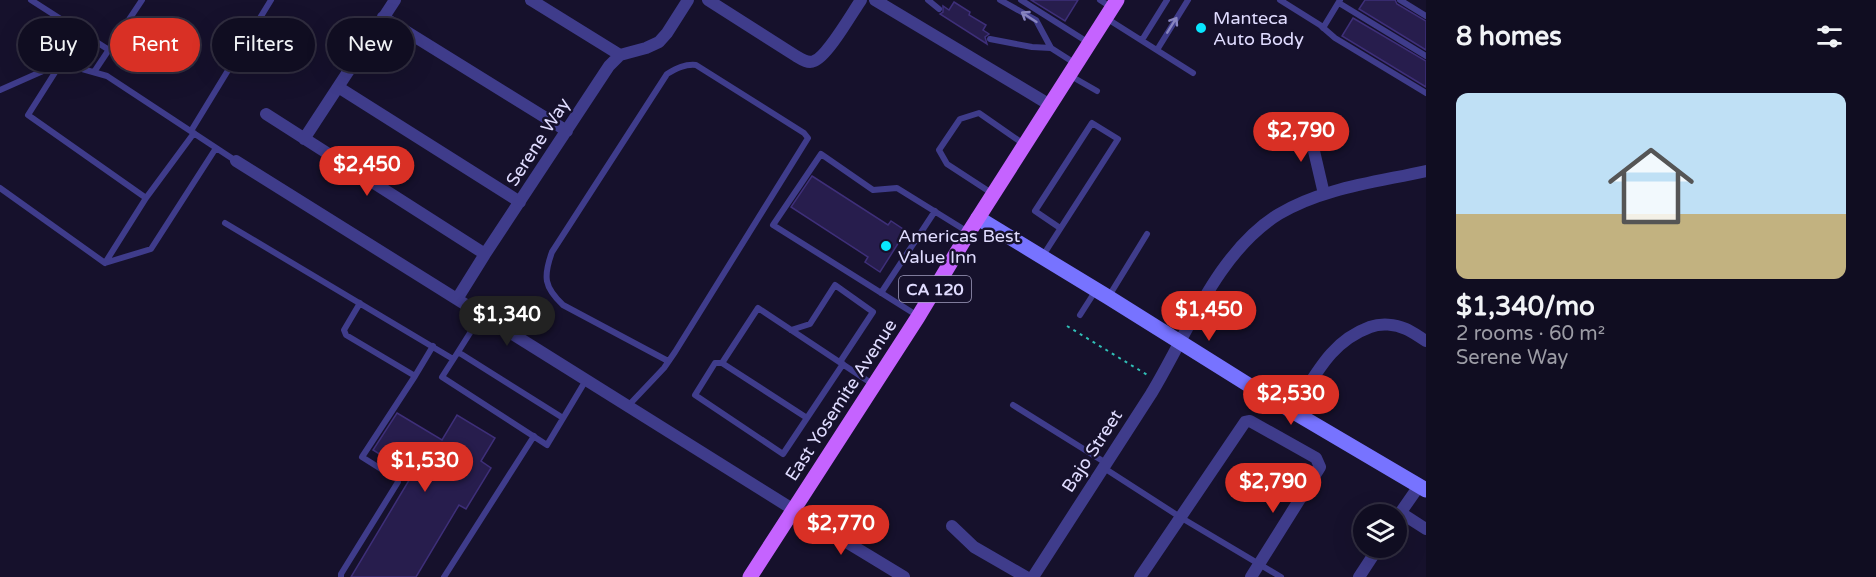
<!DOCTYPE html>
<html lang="en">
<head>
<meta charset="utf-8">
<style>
	body { margin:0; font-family:"Varela Round",sans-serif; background:#1e1b2e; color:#f1f3f6; height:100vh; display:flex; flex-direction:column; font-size:22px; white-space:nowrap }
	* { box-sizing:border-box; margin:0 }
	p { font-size:20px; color:#9c9ca5 }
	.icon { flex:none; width:33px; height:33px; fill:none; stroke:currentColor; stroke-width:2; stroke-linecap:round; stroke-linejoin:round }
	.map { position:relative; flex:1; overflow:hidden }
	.drawer { display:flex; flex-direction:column; background:#100d21; width:450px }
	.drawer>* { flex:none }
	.top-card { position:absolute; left:18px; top:18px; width:570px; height:54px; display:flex; gap:12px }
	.tools { position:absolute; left:1353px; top:504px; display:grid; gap:12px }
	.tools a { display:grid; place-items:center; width:54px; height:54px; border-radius:50%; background:#100d21; box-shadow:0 6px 24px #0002,0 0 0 2px #302d3f; font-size:30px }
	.price { position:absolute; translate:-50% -51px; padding:0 14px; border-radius:21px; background:#d93025; color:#fff; font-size:20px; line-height:39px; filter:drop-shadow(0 2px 3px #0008) }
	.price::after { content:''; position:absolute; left:50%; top:36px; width:18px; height:14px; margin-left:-9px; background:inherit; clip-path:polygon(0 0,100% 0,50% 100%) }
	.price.on { background:#222; color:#fff }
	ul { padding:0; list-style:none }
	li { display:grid; align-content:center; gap:12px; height:318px; padding:0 30px }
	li+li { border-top:2px solid #302d3f }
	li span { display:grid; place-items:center; height:186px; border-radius:12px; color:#555 }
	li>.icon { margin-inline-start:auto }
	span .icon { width:108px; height:108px; fill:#fffc; stroke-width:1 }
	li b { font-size:26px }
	h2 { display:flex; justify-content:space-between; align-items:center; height:72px; padding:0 30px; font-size:26px }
	.pill { padding:0 21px; border-radius:27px; background:#100d21; box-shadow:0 6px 24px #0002,0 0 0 2px #302d3f; font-size:21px; line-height:54px }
	.pill.on { background:#d93025; color:#fff }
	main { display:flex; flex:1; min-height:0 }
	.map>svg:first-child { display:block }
	.building { fill:#271d4d; stroke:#3e2f79; stroke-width:1.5 }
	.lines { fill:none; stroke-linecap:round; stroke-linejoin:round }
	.path { stroke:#30bfb7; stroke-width:2; stroke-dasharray:3 4.5; stroke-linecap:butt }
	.lane { stroke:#3f3c8b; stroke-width:6 }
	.street { stroke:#3f3c8b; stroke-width:12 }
	.secondary { stroke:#7773ff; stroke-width:15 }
	.primary { stroke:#c563ff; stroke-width:15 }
	.oneway { stroke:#8784bf }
	.poi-dot { fill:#08e6ff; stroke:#16112c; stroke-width:2 }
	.labels { text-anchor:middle; stroke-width:5; stroke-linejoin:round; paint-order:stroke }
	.shield { fill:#16112c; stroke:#a39fc0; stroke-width:1.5 }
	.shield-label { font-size:16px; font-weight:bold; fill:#e0dcff }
	.poi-label { font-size:18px; fill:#e0dcff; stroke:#16112c; text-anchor:start }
	.street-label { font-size:18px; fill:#e0dcff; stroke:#16112c }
</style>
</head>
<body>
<main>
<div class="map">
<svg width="1426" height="577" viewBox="0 0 1426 577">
	<rect width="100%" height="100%" fill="#16112c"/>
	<path class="building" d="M1031,0H1078L1065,21Z
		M1365,0H1395L1397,4L1426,21V50L1359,9Z
		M954,2L970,12L969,15L986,25L983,30L989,34L985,37L987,44L940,14L943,12V6L949,10Z
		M1353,18L1426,61V87L1342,36Z
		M812,176L888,225L891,221L906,231L880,272L865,262L868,257L791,207Z
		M397,413L442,440L457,415L495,438L481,461L491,468L466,509L459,505L416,577H351L411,477L405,474L407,471L373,450Z"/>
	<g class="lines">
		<path class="path" d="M1067,326L1149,376"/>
		<path class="lane" d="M31,0L109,50
			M928,0L939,9
			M1021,0L1089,43
			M1100,0L1111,7
			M1280,0L1320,25L1335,38L1426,93
			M1400,0L1426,16
			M1339,3L1426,56
			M1106,18L1193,73
			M1323,28L1340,0
			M990,39L1032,47L1051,48L1036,20L1000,0
			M1142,40L1167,0
			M1051,48L1076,64
			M1157,50L1188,0
			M94,72L142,0
			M1069,75L1097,91
			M0,90L61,63
			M191,131L271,0
			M194,133L146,198L28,115L61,63L107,76L236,161
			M0,188L105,263L146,198
			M993,194L947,164L939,150L960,119L979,113L1025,145
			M225,223L453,359
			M1042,257L1118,139L1092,123L1035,211L1060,228
			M105,263L151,249L216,148
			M881,293L935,211
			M1109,296L1147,234
			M1080,315L1096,290
			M918,316L773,225L821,154L873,190L897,188L968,232
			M791,330L810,324L835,285L873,312L840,362
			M458,352L482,314
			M722,363H715L695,395L783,454L843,364
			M415,376L433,346
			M1013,405L1106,463
			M628,406L664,368L675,352L808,138L804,133L696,65C685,64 677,68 667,74L552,252C543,277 544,287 563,305L668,361
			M563,418L458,352L442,377L547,445L586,380
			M807,418L722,363L758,308L874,385
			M1104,468L1180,517L1281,577
			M341,577V574L398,482L397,479L362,457L415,376L346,335L344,330L360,303
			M444,577L534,436"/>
		<path class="street" d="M531,0L620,55
			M708,0L796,56C801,59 808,64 814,61C827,57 852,13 861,0
			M875,0L1050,105
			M383,17L567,131
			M338,87L520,202
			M266,114L485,254
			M1318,130L1314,151L1324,194
			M304,139L395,0
			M236,161L810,520L904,577
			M457,299L485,254L609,66L620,55L646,48L659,42L667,33L688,0
			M1292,411C1315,377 1329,342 1370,327C1381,323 1395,324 1406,329C1413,332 1419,337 1426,341
			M1401,513L1426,529
			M1396,519L1419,486
			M952,526L974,547L1026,577
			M1033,577C1072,516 1112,455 1151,394C1187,335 1217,252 1279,214C1322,188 1377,182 1426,171
			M1140,577L1245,422L1250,421L1316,458L1320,467L1251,577
			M1359,577L1378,548"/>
		<path class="secondary" d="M978,218L1108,297L1263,394L1426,490"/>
		<path class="primary" d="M750,577L918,317L969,232L1117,0"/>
	</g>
	<defs><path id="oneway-shaft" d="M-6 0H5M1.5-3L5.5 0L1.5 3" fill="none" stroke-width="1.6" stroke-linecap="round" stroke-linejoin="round" transform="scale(1.5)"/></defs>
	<g class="oneway">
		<use href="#oneway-shaft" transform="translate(1029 17) rotate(-147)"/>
		<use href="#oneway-shaft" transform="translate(1172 25) rotate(-58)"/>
	</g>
	<g class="poi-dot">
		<circle cx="1201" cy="28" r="6"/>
		<circle cx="886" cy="246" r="6"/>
	</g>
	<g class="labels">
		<rect class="shield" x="899" y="276" width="72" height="26" rx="4.5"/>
		<g class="shield-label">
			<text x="935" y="295">CA 120</text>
		</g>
		<g class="poi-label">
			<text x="1213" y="24">Manteca<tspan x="1213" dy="21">Auto Body</tspan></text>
			<text x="898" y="242">Americas Best<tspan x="898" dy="21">Value Inn</tspan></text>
		</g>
		<g class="street-label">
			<text transform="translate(538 142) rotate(-57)" y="6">Serene Way</text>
			<text transform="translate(841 400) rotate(-57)" y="6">East Yosemite Avenue</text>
			<text transform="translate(1092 451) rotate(-57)" y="6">Bajo Street</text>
		</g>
	</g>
</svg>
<div class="tools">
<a><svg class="icon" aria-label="layers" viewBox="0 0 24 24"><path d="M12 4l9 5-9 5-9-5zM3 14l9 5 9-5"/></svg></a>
</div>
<b class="price" style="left:1301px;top:163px">$2,790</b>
<b class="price" style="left:367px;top:197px">$2,450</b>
<b class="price" style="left:1209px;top:342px">$1,450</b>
<b class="price on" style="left:507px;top:347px">$1,340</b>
<b class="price" style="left:1291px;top:426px">$2,530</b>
<b class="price" style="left:425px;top:493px">$1,530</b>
<b class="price" style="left:1273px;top:514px">$2,790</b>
<b class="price" style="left:841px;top:556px">$2,770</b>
<div class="top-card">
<a class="pill">Buy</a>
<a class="pill on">Rent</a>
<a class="pill">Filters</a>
<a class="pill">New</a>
</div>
</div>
<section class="drawer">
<h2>8 homes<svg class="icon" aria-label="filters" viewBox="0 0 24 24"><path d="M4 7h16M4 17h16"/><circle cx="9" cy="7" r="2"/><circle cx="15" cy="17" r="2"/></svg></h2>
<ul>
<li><span style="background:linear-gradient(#bfe0f5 65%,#c2b280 0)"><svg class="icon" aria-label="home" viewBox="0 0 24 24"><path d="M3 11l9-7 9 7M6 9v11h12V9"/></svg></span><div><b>$1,340/mo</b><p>2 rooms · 60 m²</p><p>Serene Way</p></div></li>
</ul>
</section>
</main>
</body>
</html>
